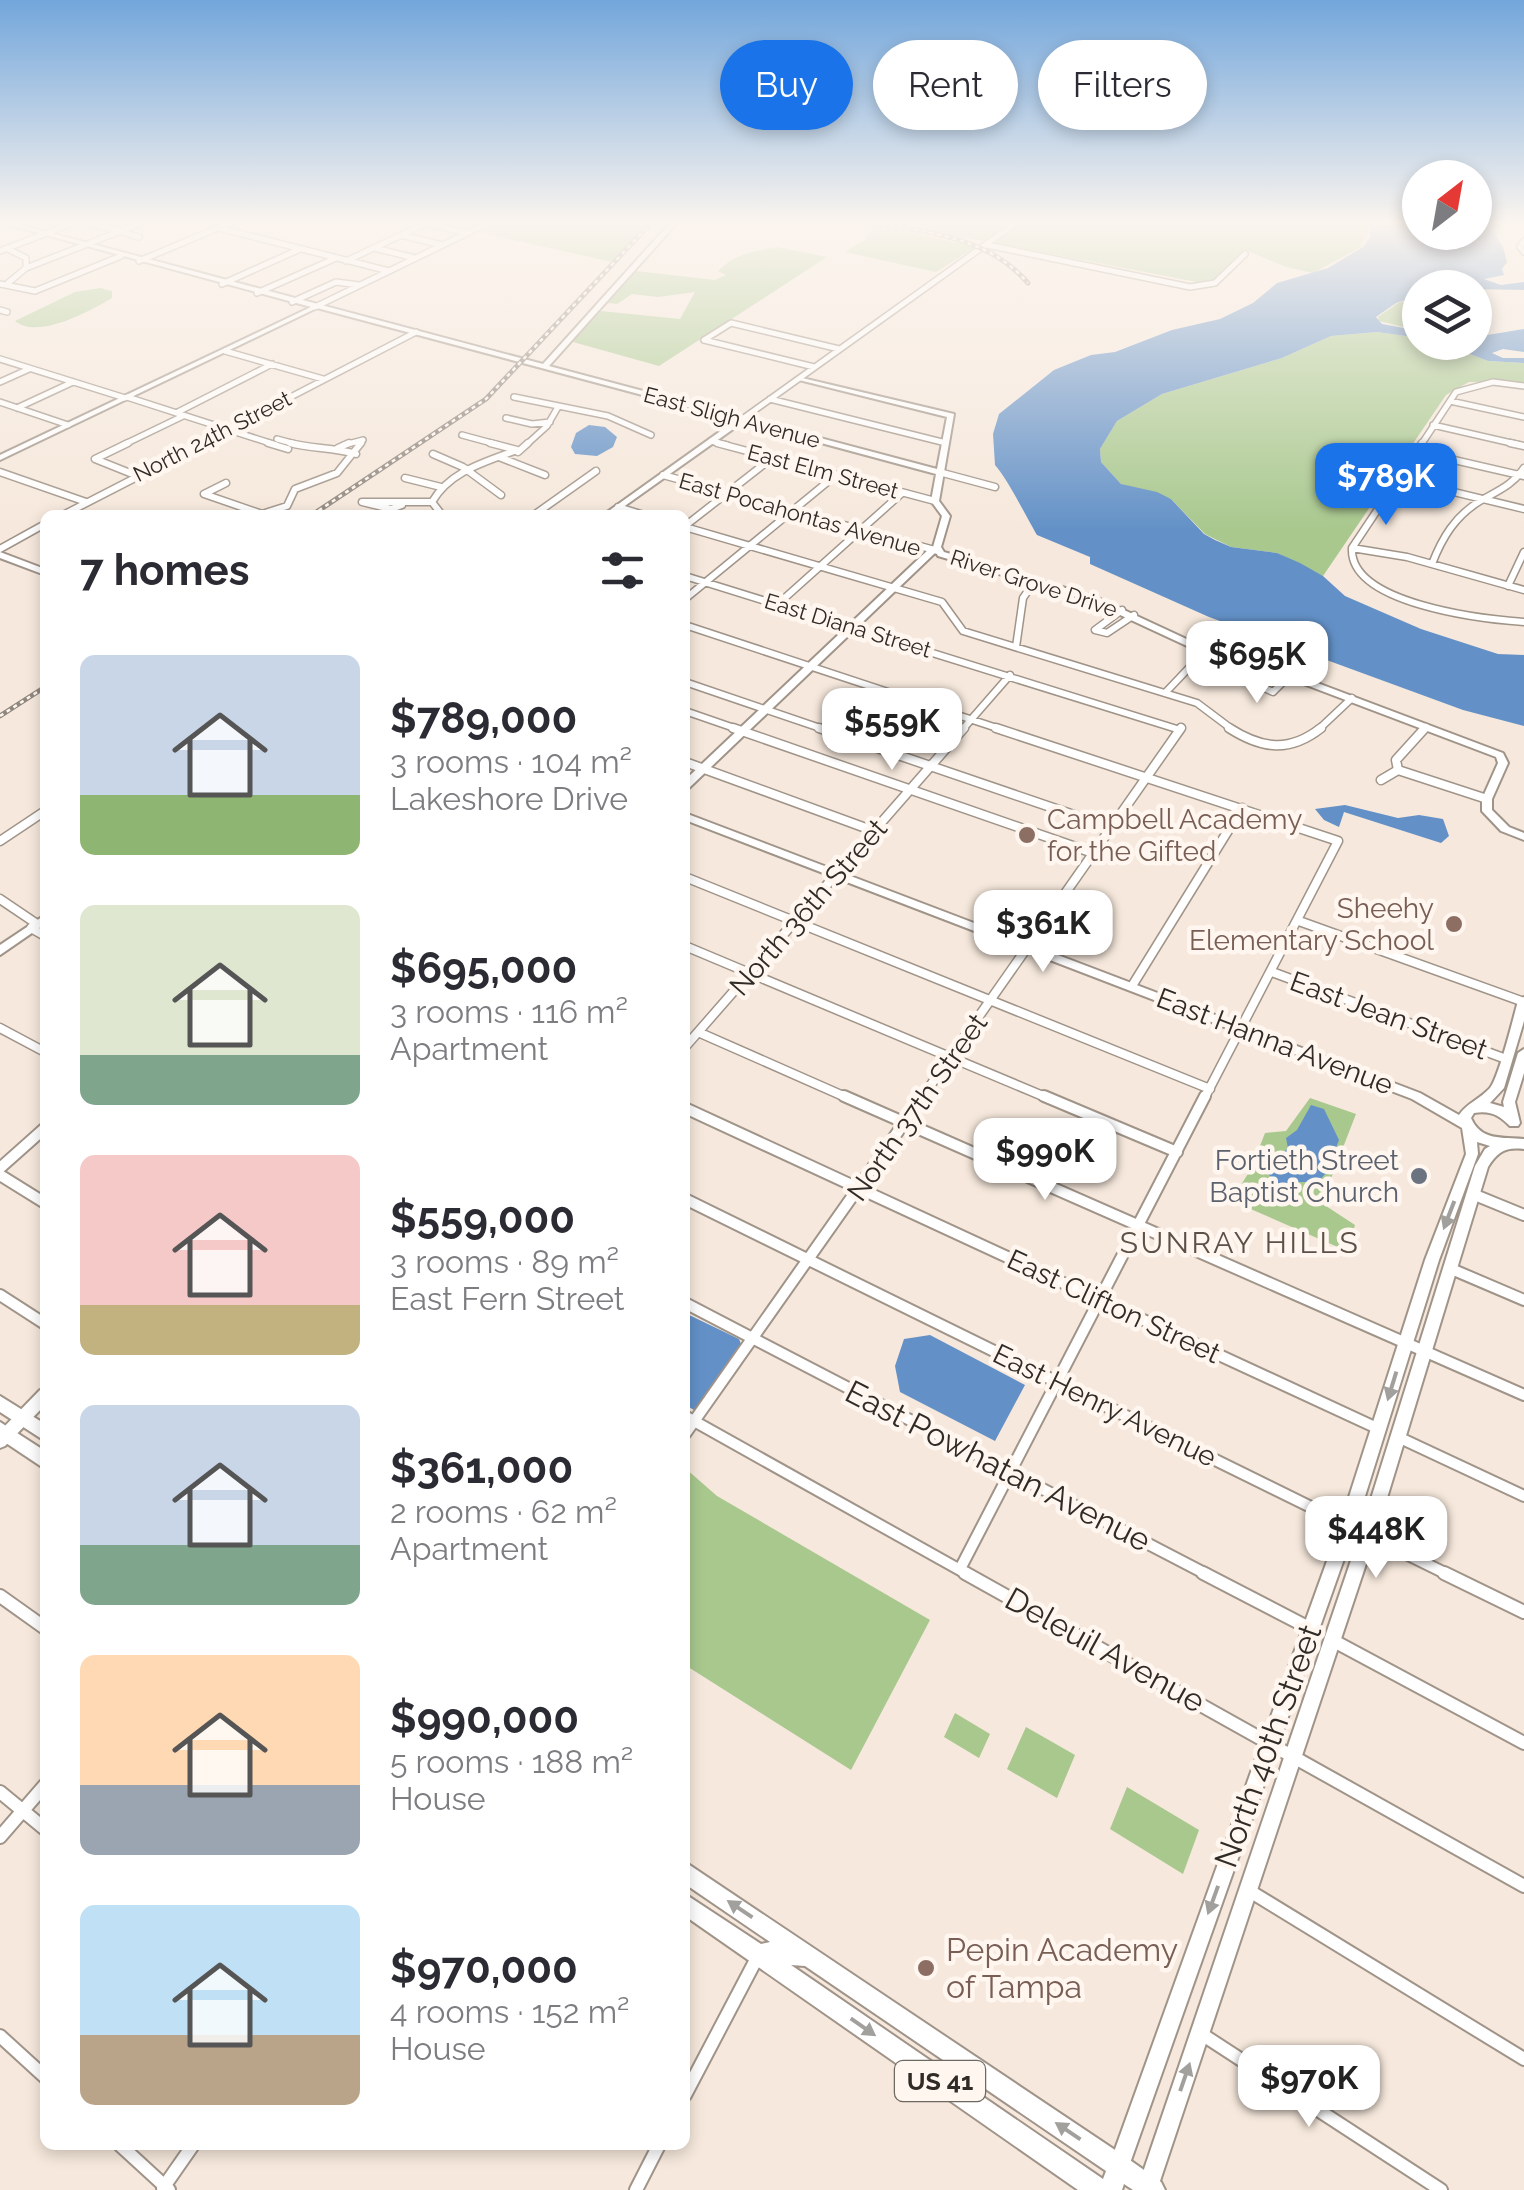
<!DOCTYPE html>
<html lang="en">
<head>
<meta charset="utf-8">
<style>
	body { margin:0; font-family:Raleway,sans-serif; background:#f2f2f3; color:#2b2b33; height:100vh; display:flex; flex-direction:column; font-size:38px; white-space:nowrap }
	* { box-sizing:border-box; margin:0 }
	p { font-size:32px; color:#7c7c81 }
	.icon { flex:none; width:55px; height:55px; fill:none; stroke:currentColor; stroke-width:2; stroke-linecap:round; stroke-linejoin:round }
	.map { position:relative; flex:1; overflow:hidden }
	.panel { position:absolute; left:40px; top:510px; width:650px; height:1640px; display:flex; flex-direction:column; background:#fff; border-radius:15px; box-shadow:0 5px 15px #0003 }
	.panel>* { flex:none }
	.guide { position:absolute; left:720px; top:40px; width:652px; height:90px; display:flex; gap:20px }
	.needle { width:65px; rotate:31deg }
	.buttons { position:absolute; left:1402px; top:160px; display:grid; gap:20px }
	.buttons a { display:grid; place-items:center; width:90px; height:90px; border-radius:50%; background:#fff; box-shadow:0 5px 15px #0003; font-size:50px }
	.price { position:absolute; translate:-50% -85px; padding:0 22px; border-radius:20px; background:#fff; color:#222; font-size:32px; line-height:65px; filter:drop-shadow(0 2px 5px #0008) }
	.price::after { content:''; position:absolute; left:50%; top:60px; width:30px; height:22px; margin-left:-15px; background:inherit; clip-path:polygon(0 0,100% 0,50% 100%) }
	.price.current { background:#1a73e8; color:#fff }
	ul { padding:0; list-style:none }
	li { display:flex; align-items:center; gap:30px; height:250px; padding:0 40px }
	li span { display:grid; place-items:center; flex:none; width:280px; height:200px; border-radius:15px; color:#555 }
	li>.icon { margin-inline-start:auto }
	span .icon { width:120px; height:120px; fill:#fffc; stroke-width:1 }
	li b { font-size:42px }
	h2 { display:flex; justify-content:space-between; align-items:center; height:120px; padding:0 40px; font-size:42px }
	.chip { padding:0 35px; border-radius:45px; background:#fff; box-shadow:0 5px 15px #0003; font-size:35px; line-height:90px }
	.chip.current { background:#1a73e8; color:#fff }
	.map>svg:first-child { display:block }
	.green { fill:#a8c88e }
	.water { fill:#6391c7 }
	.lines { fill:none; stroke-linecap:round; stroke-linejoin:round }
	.street-far4-casing { stroke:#a09489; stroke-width:8 }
	.street-far3-casing { stroke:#a09489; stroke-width:9 }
	.street-far2-casing { stroke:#a09489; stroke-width:11 }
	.street-far1-casing { stroke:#a09489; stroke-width:14 }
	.street-casing { stroke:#a09489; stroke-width:16 }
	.secondary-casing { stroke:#a09489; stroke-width:4 }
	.primary-casing { stroke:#a09489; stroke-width:4 }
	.street-far4 { stroke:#fff; stroke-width:5 }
	.street-far3 { stroke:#fff; stroke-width:6 }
	.street-far2 { stroke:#fff; stroke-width:8 }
	.street-far1 { stroke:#fff; stroke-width:10 }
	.street { stroke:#fff; stroke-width:12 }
	.secondary { fill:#fff; fill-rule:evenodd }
	.primary { fill:#fff; fill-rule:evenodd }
	.rail-casing { stroke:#90877e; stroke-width:5 }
	.rail { stroke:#fff6ef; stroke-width:2.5; stroke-dasharray:4; stroke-linecap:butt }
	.oneway { fill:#a2a09d }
	.education-dot { fill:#8d6e63; stroke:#fff6ef; stroke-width:4 }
	.worship-dot { fill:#6b7280; stroke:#fff6ef; stroke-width:4 }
	.labels { text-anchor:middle; stroke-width:9; stroke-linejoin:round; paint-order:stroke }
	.far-street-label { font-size:22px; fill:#302b26; stroke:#fff6ef }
	.shield { fill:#fff6ef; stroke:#6e6862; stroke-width:2.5 }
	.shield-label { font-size:25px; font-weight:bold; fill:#302b26 }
	.education-label { font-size:28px; fill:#785e54; stroke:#fff6ef; text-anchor:start }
	.street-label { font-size:28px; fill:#302b26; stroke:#fff6ef }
	.worship-label { font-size:28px; fill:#5b616d; stroke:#fff6ef; text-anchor:end }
	.neighbourhood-label { font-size:30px; letter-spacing:2.5px; fill:#5d5147; stroke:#fff6ef }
	.near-street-label { font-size:32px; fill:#302b26; stroke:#fff6ef }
	.near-education-label { font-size:32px; fill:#785e54; stroke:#fff6ef; text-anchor:start }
</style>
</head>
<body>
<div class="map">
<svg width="1524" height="2190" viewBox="0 0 1524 2190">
	<rect width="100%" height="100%" fill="#f6e8dc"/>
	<path class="green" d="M493,223H648L612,262L482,233Z
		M832,223H869L976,247L936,272L845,252L866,239L873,228L857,224L835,229Z
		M890,223H1349L1350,227V223H1369L1361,247L1313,273L1286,267L1243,249V255L1207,284Z
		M778,247L827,257L659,366L573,342L601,311L680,319L695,292L658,297L632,294L617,304L608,303L636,271L715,280L726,275L718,271C736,253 755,251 778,247Z
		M100,288L112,291V298C90,311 38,340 15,321L75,292Z
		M1420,296V331L1379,321L1378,317L1398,303Z
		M1377,332L1420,338V342L1441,343L1488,361L1524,363V383L1469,382L1446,395L1323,576L1277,553L1231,547L1205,534L1171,499L1121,484L1101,462L1100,449L1117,421L1162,394L1282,358L1331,336Z
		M1310,1098L1356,1114L1323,1199L1326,1206L1355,1225L1349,1245L1340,1248L1246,1207L1234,1196L1251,1169L1265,1133L1286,1131Z
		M685,1468L717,1496L930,1620L851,1770L685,1665Z
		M955,1713L990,1734L979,1758L944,1737Z
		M1026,1727L1075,1755L1057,1798L1007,1769Z
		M1127,1787L1199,1830L1183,1874L1110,1829Z"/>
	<path class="water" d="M1371,223H1420V232H1475V223H1488L1503,247L1507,262L1502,269L1504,275L1484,279L1501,285L1524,282V290L1420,288V295L1396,303L1376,317L1382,324L1420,331V338L1377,332L1331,336L1282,358L1162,394L1117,421L1100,449L1101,462L1121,484L1157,492L1171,499L1204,534L1215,540L1231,547L1277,553L1300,563L1323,576L1345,596L1421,629L1498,654L1524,655V726L1463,710L1209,617L1090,564V557L1037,535C1027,518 1007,478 995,465L993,434L999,414L1054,370L1091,355L1115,352L1172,330L1220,319L1253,303L1277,283L1328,268L1363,247L1370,237Z
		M1524,329V352L1503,349L1492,353L1503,358H1524V363L1488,361L1441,343L1475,342V337Z
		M589,425L605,427L617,437L613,447L597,456L575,454L571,447L576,433Z
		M1345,805L1398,818L1419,815L1443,819L1449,836L1441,843L1344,812L1339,827L1324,820L1315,809Z
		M1311,1105L1324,1109L1339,1140L1326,1173L1318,1182H1297L1275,1201L1267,1199L1270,1188L1279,1184L1258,1165L1265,1155L1278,1158L1288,1148L1286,1138L1297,1130Z
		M685,1313L739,1339L742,1346L696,1411L685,1405Z
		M930,1335L1025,1385L995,1441L900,1392L895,1366L904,1339Z"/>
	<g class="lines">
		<defs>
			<path id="street-far4" d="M91,223L139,237
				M426,223L467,233
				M219,228L389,271
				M401,235L442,245
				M1524,241L1520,247L1524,252
				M987,245L1190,287L1215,283L1245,254
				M374,248L415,258
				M8,249L26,258V268L8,283
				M0,251L73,223
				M139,261L230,223
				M346,261L427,223
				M26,268L141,223
				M0,284L35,291L121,256
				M222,284L300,249
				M257,293L336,258
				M292,302L336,282L359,285
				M315,307L488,223
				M0,310L7,312
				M704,340L731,323L839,349
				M704,340L814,367
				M225,351L323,379
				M0,359L125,398
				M0,382L29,369
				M127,397L276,445
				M514,397L608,416L651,435
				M770,399L946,443
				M1450,401L1524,417
				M0,402L68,425
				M17,408L73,382
				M176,413L272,364
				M506,418L532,424L550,422
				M741,420L1016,223
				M1433,425L1520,445
				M462,435L499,445
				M277,439L299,445
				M711,441L727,445
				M123,445L183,416
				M198,445L416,332
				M344,445L363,440L359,445
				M526,445L547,426L558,407
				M1421,445L1456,392L1493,382L1524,386"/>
			<path id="street-far3" d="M128,443L95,459L135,475
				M268,443L288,449
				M290,443C312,449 333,447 356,454
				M490,443L517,450
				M717,443L935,501
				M1422,443L1352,548C1349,604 1482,619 1524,622
				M1510,443L1524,446
				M338,448L349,443
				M1415,451L1524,476
				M518,452L528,443
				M433,454L463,467L501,495
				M499,457L545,475
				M0,472L86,502
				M939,472L995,487
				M663,475L938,551
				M405,478L441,487
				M1396,478L1524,509
				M226,483L204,494L262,514
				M402,505L391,509L362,502H432
				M618,507L644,515
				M63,515L203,443
				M259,515L287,506L295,489L337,473L361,443
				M442,515L432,502C450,471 485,462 517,450
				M534,515L596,471
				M685,526L772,458
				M685,527L942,602L963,631L1197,703L1233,730
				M1352,548L1407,557L1524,590
				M0,549L45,524
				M1432,564C1442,538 1455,516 1480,501C1497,491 1513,485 1524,468
				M685,576L1180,730
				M1508,586L1524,552
				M685,599L836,475
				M778,604L902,493
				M1122,610L1095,630L1107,633L1134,615
				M685,625L1003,730
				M1016,647L1023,598L1034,582
				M1271,670L1260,686L1273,692L1289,676
				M685,682L826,730
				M1165,693L1205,651
				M685,711L740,730
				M962,730L1010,675
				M1318,730L1352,698
				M1423,730L1426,727"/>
			<path id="street-far2" d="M733,728L1093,853
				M819,728L1112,828
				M996,728L1338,841L1204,1099
				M1229,728C1262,749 1289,753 1321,728
				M1425,728L1396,760L1398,770L1487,799
				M685,762L874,831
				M1381,780L1398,770
				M0,841L45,811
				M685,877L1210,1089
				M0,899L37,924
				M1299,921L1524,1002
				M31,928L45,936
				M685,946L1050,1099
				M1272,972L1506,1059
				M1132,986L1242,808
				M0,1028L45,1052
				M698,1032L850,1099
				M685,1047L964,728
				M921,1099L1181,728"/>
			<path id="street-far1" d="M844,1096L1524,1395
				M1044,1096L1177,1152
				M685,1108L1379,1429
				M0,1168L45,1128
				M0,1175L45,1203
				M1475,1195L1524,1215
				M685,1199L1449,1575
				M1449,1268L1524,1300
				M0,1295L45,1324
				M685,1303L1208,1575
				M685,1416L969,1575
				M685,1434L923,1096
				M1398,1437L1524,1496
				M960,1569L1205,1096"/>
			<path id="street" d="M965,1573L1524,1886
				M1203,1573L1311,1629
				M1444,1573L1524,1612
				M0,1596L45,1628
				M1332,1640L1524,1743
				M0,1792L45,1829
				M0,1837L45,1785
				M1248,1890L1524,2059
				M1200,2033L1441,2190
				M0,2036L45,2077
				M685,2095L758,1956
				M120,2145L169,2190
				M163,2188L193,2145
				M636,2190L659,2145"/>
			<path id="secondary" d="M2,223H13L543,364L670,223H677L549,366L937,469L947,417L795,379L798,377L954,414L939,501L950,516L941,547L944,552L1096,597L1208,649L1283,670L1503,753L1508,763L1492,799V810L1509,827L1524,833V840L1501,831L1482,811V799L1498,763L1496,757L1277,674L1202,653L1090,601L938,556L936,552L689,788L685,789V780L929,549H934L933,547L942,516L931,501L936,474L743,422L612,515H603L736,420L317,308L0,460V455L311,307Z
				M0,552L45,569V575L0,558Z
				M685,813L1420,1093L1459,1115C1467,1103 1480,1099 1490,1088C1499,1077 1513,1019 1518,1001L1524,997V1021L1504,1088L1490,1103L1504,1107L1503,1102L1518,1053L1524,1049V1073L1515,1102L1520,1123L1518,1126H1510C1499,1115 1490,1110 1474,1113L1471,1118C1481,1141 1502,1137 1524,1139V1149C1506,1147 1498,1151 1488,1167L1376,1534L1157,2190H1139L1138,2187L1360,1534L1475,1166L1485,1149L1490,1146L1477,1142L1478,1154L1439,1260L1356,1525L1129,2166L1126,2173L1119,2176L1112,2173L1109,2166L1340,1525L1425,1260L1466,1154L1462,1128L1412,1099L685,820Z
				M45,915V924L0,955V945Z
				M45,1388V1405L5,1446L0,1448V1431L40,1390Z"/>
			<path id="primary" d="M0,1396L45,1424V1441L0,1412Z
				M0,1422L45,1451V1469L0,1439Z
				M685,1862L1127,2158L1161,2182L1165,2190H1133L1124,2184L1122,2190H1078L685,1916V1894L761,1944L770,1942L685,1884ZM791,1965L805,1966L1106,2171L1103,2179Z"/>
		</defs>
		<use href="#street-far4" class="street-far4-casing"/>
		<use href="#street-far3" class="street-far3-casing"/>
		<use href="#street-far2" class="street-far2-casing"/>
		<use href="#street-far1" class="street-far1-casing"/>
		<use href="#street" class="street-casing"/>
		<use href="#secondary" class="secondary-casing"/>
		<use href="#primary" class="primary-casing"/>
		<use href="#street-far4" class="street-far4"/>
		<use href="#street-far3" class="street-far3"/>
		<use href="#street-far2" class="street-far2"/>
		<use href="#street-far1" class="street-far1"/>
		<use href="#street" class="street"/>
		<use href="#secondary" class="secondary"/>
		<use href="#primary" class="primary"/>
		<defs>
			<path id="rail" d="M874,223C931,233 988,237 1028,283
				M312,515L486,399L651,223
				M0,716L45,687"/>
		</defs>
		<use href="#rail" class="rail-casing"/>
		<use href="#rail" class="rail"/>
	</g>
	<defs><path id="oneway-solid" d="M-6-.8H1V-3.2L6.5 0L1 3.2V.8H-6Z" transform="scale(2.5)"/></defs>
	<g class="oneway">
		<use href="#oneway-solid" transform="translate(1449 1215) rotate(111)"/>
		<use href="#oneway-solid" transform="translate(1392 1386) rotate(107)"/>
		<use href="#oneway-solid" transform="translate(1213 1900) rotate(110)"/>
		<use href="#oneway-solid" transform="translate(740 1909) rotate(-146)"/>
		<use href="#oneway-solid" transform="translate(863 2027) rotate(35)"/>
		<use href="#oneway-solid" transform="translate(1185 2077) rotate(-71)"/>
		<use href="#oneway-solid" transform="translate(1068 2131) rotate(-146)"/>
	</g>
	<linearGradient id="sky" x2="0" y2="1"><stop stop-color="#73a6db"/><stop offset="0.42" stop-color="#fbf5ef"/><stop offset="1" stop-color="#fbf5ef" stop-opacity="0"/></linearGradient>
	<rect width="1524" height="530" fill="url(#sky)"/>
	<g class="education-dot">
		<circle cx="1027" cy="835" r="10"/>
		<circle cx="1454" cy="924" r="10"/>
		<circle cx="926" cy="1968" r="10"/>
	</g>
	<circle class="worship-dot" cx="1419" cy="1176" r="10"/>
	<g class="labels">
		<g class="far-street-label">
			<text transform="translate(732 417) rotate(15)" y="8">East Sligh Avenue</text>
			<text transform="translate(212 436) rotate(-27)" y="8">North 24th Street</text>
			<text transform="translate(823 471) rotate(15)" y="8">East Elm Street</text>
			<text transform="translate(800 514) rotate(16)" y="8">East Pocahontas Avenue</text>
			<text transform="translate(1034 583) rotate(18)" y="8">River Grove Drive</text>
			<text transform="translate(848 625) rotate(17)" y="8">East Diana Street</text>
		</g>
		<rect class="shield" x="895" y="2061" width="90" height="40" rx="8"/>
		<g class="shield-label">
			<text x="940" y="2090">US 41</text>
		</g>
		<g class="education-label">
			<text x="1047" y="829">Campbell Academy<tspan x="1047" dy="32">for the Gifted</tspan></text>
			<text x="1434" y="918" text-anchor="end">Sheehy<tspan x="1434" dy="32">Elementary School</tspan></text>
		</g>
		<g class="street-label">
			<text transform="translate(808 907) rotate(-49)" y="10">North 36th Street</text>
			<text transform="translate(1389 1015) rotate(20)" y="10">East Jean Street</text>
			<text transform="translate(1275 1041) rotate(21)" y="10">East Hanna Avenue</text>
			<text transform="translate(917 1107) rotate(-55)" y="10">North 37th Street</text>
			<text transform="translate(1114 1306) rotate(25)" y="10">East Clifton Street</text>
			<text transform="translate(1105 1405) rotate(26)" y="10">East Henry Avenue</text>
		</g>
		<g class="worship-label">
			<text x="1399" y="1170">Fortieth Street<tspan x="1399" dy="32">Baptist Church</tspan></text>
		</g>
		<g class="neighbourhood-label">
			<text x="1240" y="1253">SUNRAY HILLS</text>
		</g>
		<g class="near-street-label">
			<text transform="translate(998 1466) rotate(27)" y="11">East Powhatan Avenue</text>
			<text transform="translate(1105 1650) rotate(29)" y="11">Deleuil Avenue</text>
			<text transform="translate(1268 1746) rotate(-70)" y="11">North 40th Street</text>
		</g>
		<g class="near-education-label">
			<text x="946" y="1961">Pepin Academy<tspan x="946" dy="37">of Tampa</tspan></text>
		</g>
	</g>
</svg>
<div class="buttons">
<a><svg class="needle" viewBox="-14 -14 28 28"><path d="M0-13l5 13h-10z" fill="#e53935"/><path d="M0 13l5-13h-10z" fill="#7c7c81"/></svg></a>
<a><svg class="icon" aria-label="layers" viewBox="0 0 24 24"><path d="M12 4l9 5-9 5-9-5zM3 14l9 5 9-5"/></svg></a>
</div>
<b class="price current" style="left:1386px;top:528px">$789K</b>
<b class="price" style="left:1257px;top:706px">$695K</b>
<b class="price" style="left:892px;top:773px">$559K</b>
<b class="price" style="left:1043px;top:975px">$361K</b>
<b class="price" style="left:1045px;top:1203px">$990K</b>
<b class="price" style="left:1376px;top:1581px">$448K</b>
<b class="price" style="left:1309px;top:2130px">$970K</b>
<div class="guide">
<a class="chip current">Buy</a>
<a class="chip">Rent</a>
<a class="chip">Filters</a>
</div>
<section class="panel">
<h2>7 homes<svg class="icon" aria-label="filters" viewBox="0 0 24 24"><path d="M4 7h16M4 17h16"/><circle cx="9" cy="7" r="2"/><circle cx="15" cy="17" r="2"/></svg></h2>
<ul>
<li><span style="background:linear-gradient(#c9d6e8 70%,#8fb573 0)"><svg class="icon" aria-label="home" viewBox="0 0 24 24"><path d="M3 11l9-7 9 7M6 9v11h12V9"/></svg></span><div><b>$789,000</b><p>3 rooms · 104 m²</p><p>Lakeshore Drive</p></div></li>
<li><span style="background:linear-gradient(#dfe7d0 75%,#7fa58c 0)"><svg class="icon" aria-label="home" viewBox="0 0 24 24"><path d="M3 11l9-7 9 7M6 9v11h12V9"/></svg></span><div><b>$695,000</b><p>3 rooms · 116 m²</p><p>Apartment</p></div></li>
<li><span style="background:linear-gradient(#f6c9c9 75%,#c2b280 0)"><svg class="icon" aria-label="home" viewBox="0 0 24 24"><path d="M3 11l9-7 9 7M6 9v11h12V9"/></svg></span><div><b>$559,000</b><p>3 rooms · 89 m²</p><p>East Fern Street</p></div></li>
<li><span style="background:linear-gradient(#c9d6e8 70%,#7fa58c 0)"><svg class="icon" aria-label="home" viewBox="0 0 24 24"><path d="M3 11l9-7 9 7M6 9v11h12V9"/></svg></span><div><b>$361,000</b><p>2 rooms · 62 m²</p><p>Apartment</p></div></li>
<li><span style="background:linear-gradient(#ffd9b3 65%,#9aa5b1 0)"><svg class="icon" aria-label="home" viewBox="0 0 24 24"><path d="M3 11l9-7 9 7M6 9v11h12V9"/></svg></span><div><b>$990,000</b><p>5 rooms · 188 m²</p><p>House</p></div></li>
<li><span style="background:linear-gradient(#bfe0f5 65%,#b9a48a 0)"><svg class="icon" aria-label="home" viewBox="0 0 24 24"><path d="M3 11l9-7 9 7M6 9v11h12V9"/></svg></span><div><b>$970,000</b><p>4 rooms · 152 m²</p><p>House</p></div></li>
</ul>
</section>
</div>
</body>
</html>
